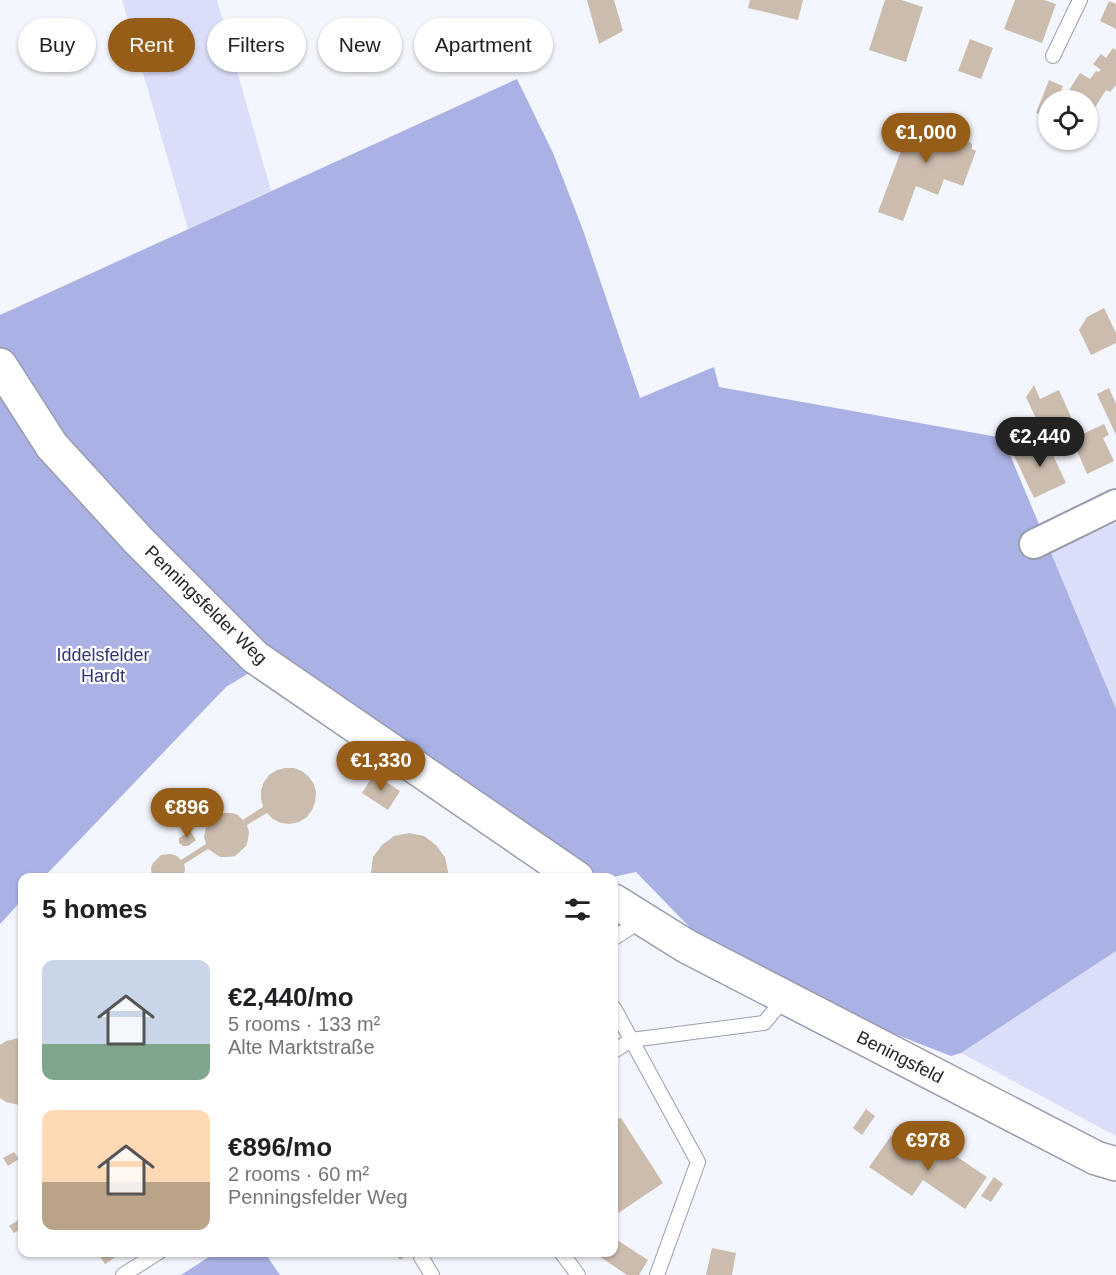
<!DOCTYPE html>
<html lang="en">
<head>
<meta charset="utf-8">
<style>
	body { margin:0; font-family:Arial,sans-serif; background:#f6f6f6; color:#202124; height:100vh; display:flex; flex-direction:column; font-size:22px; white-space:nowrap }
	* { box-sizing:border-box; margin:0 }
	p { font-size:20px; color:#757577 }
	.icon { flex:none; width:33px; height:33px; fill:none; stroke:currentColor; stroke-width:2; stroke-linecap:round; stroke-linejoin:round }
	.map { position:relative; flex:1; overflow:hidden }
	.panel { position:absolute; left:18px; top:873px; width:600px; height:384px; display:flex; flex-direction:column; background:#fff; border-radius:12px; box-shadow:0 2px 4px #0004 }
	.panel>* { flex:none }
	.top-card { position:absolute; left:18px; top:18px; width:600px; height:54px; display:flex; gap:12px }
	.tools { position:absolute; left:1038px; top:90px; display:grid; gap:12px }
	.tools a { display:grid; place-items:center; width:60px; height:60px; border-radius:50%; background:#fff; box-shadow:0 2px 4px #0004; font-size:30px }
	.price { position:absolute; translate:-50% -51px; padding:0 14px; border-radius:21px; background:#965d19; color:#fff; font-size:20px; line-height:39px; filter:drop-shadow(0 2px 3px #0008) }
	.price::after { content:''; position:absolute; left:50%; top:36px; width:18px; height:14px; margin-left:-9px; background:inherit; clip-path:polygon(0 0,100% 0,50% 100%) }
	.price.current { background:#222; color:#fff }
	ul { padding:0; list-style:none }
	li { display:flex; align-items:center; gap:18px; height:150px; padding:0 24px }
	li span { display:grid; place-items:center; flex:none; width:168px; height:120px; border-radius:12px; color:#555 }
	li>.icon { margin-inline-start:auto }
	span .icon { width:72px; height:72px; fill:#fffc; stroke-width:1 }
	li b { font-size:26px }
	h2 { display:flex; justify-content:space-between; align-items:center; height:72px; padding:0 24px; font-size:26px }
	.chip { padding:0 21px; border-radius:27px; background:#fff; box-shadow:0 2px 4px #0004; font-size:21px; line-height:54px }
	.chip.current { background:#965d19; color:#fff }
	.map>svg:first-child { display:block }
	.green { fill:#dadef9 }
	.forest { fill:#aab1e4 }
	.water { fill:#abb2e6 }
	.building { fill:#cbbcae }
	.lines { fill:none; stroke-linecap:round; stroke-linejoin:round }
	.service-casing { stroke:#999cad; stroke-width:16 }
	.minor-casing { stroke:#999cad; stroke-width:32 }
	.tertiary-casing { stroke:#999cad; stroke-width:36 }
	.service { stroke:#fff; stroke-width:14 }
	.minor { stroke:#fff; stroke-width:28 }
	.tertiary { stroke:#fff; stroke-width:33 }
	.labels { text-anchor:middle; stroke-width:4.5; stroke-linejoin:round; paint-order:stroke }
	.street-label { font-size:18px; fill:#23242b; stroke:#fff }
	.park-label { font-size:18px; fill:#333573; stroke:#fff }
</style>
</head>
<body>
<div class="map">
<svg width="1116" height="1275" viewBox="0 0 1116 1275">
	<rect width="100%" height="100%" fill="#f4f6fd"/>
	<path class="green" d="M122,0H217L271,191L188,229Z
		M1116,523V709L1050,552Z
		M1116,951V1136L961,1053Z"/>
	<path class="forest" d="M517,79L553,153L583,230L640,398L714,367L719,387L1003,438L1116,709V951L961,1053L951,1056L851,1017L703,941L636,872L613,877H600L469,784L277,656L100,485L0,354V315Z
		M0,389L259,667L226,687L44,877L22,878V900L0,924Z"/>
	<path class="water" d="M215,1253H265L280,1275H181Z"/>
	<path class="building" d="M587,0H614L623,31L599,44Z
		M750,0H803L798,20L748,8Z
		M885,0H901L923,7L906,62L869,50Z
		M1015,0H1044L1056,4L1042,43L1004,29Z
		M1109,1L1116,4V29L1100,21Z
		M970,39L993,48L981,79L958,71Z
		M1113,48L1116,50V85L1110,92L1106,90L1091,114L1088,112V100H1069L1064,98L1080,73L1090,79L1096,71L1098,72L1101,70L1093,64L1101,54L1106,58Z
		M1049,80L1063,86L1057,100H1048V119L1036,113Z
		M911,114L957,131L953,142L956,143L960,139L965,138L972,144V149L976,151L963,186L944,179L938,195L916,186L903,221L878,212L904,143L901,142Z
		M1104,308L1116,333V343L1091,355L1079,330L1087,317Z
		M1034,385L1040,399L1059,390L1072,419L1054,428L1052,424L1041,429L1026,397Z
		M1109,388L1116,404V435L1097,394Z
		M1104,424L1109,435L1103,438L1114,461L1087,474L1072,439Z
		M1045,438L1066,483L1034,498L1013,453Z
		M285,768H294L302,771L309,777L314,784L316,793L315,802L312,810L307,817L299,822L290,824L281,823L273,819L267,813L247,825L249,832L248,840L246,846L235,856L228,857H220L208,849L184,864L185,870L183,878H152L151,868L153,863L161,855L171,854L177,856L181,860L206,844L204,837L207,824L218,814L224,813H232L238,815L243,820L263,807L261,799V790L264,782L269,775L277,770Z
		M374,774L400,791L388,810L362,793Z
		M190,831L196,840L188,846H183L179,843V838Z
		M409,833L424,836L436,845L445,857L448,872L446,878H372L371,872L373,857L382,845L394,836Z
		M19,1038L22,1039V1104L19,1105L6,1102L0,1098V1045L6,1041Z
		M866,1109L875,1116L862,1135L853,1128Z
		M614,1110L619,1119L621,1118L663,1183L614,1216Z
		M891,1136L933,1164L944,1148L987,1177L965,1209L923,1180L912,1196L869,1167Z
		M14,1152L19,1159L8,1166L3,1158Z
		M994,1177L1003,1184L991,1202L981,1196Z
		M20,1219L22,1222V1228L14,1233L9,1226Z
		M614,1238L648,1260L639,1275H627L593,1252H614Z
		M712,1248L736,1253L732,1275H706Z
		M97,1252H123L105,1264Z
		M395,1252H412L400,1260Z"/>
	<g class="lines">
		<defs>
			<path id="service" d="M1053,56L1080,0
				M614,938L642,920
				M614,1008L698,1162L657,1275
				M614,1051L631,1040L764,1023L785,998
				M561,1252L578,1275
				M421,1257L432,1275
				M123,1275L159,1252"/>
			<path id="minor" d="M1034,544L1116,504"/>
			<path id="tertiary" d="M0,365L52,446L139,541L255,657L577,878
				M614,901L686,946L1096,1158L1116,1164"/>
		</defs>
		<use href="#service" class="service-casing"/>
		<use href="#minor" class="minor-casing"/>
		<use href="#tertiary" class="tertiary-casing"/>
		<use href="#service" class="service"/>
		<use href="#minor" class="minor"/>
		<use href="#tertiary" class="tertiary"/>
	</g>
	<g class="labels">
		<g class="street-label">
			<text transform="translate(206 605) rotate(44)" y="6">Penningsfelder Weg</text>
			<text transform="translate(900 1057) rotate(27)" y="6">Beningsfeld</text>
		</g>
		<g class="park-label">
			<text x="103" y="661">Iddelsfelder<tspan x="103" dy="21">Hardt</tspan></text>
		</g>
	</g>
</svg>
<div class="tools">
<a><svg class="icon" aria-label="locate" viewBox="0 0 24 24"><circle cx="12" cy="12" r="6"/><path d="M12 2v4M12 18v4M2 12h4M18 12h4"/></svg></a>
</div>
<b class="price" style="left:926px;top:164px">€1,000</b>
<b class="price current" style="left:1040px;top:468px">€2,440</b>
<b class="price" style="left:381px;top:792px">€1,330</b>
<b class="price" style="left:187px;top:839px">€896</b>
<b class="price" style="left:928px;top:1172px">€978</b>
<div class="top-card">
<a class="chip">Buy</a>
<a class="chip current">Rent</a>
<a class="chip">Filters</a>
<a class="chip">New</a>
<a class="chip">Apartment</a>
</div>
<section class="panel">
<h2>5 homes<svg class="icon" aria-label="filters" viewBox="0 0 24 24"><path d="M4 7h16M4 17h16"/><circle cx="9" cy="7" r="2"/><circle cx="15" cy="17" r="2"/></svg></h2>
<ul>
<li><span style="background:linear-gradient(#c9d6e8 70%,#7fa58c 0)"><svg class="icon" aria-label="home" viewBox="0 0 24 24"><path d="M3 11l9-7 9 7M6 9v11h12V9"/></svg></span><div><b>€2,440/mo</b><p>5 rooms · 133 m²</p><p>Alte Marktstraße</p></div></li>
<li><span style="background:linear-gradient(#ffd9b3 60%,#b9a48a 0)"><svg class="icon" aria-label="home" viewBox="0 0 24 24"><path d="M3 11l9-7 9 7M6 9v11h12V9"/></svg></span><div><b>€896/mo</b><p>2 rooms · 60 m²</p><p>Penningsfelder Weg</p></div></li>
</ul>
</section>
</div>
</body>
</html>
